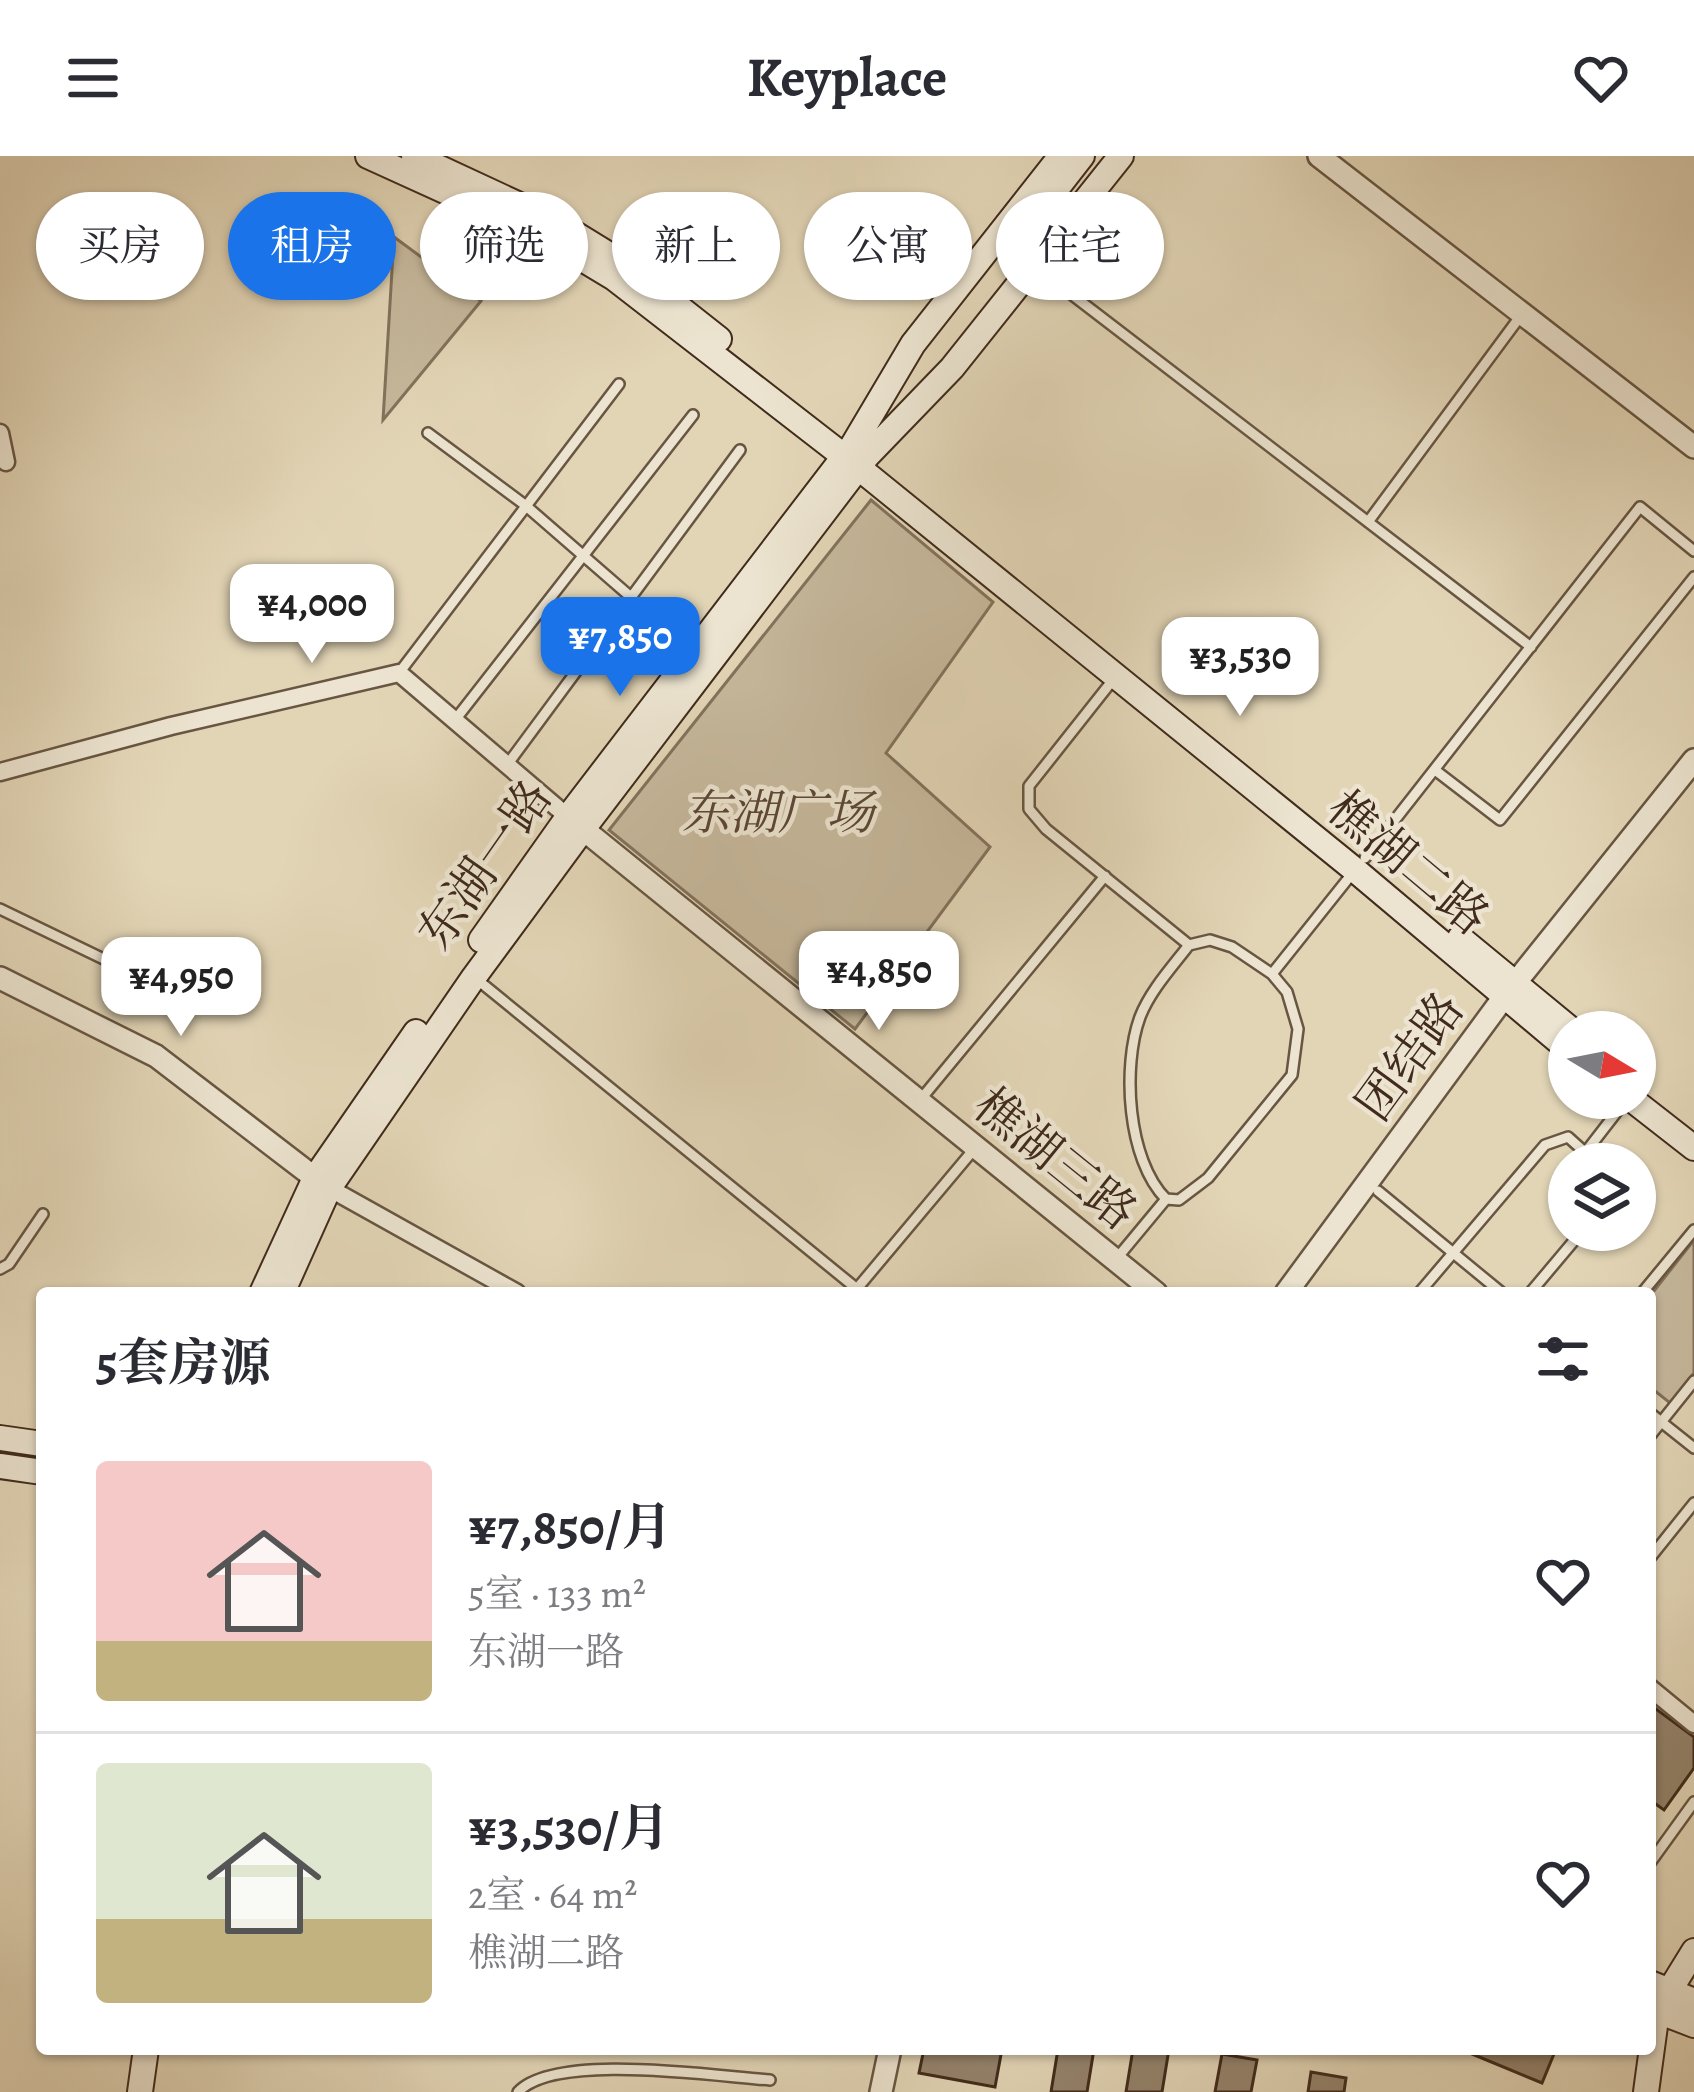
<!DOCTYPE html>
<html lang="zh">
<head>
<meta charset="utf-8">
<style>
	body { margin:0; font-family:Alegreya,"Noto Serif SC",serif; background:#f2f2f3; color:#2b2b33; height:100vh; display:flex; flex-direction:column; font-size:45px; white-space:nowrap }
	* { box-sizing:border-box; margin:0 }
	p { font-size:39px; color:#7c7c81 }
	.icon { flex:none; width:66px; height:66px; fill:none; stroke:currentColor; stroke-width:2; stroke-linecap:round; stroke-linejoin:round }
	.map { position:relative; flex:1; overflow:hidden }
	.panel { position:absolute; left:36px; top:1131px; width:1620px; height:768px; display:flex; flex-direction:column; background:#fff; border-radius:12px; box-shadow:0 3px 9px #0004 }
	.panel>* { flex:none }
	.guide { position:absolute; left:36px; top:36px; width:1623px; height:108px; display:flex; gap:24px }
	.needle { width:78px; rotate:100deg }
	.buttons { position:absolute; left:1548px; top:855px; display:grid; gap:24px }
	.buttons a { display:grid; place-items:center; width:108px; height:108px; border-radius:50%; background:#fff; box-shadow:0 3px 9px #0004; font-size:60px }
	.price { position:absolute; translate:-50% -102px; padding:0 27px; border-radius:24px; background:#fff; color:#222; font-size:39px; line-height:78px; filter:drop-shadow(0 3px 6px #0008) }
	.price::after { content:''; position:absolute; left:50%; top:72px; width:36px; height:27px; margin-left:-18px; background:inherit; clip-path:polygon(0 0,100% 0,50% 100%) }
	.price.on { background:#1a73e8; color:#fff }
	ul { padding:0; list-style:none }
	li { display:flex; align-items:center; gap:36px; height:300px; padding:0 60px }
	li+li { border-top:3px solid #e1e1e2 }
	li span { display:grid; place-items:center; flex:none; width:336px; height:240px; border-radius:12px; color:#555 }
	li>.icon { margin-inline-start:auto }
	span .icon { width:144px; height:144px; fill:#fffc; stroke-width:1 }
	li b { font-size:51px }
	h2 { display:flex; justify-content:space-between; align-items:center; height:144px; padding:0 60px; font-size:51px }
	.pill { padding:0 42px; border-radius:54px; background:#fff; box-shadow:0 3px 9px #0004; font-size:42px; line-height:108px }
	.pill.on { background:#1a73e8; color:#fff }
	header { display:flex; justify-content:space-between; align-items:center; height:156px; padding:0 60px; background:#fff; font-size:54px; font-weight:700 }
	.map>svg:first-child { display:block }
	.park { fill:#c6b89c; stroke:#83725c; stroke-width:3 }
	.building { fill:#94836c; stroke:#402b1c; stroke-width:3 }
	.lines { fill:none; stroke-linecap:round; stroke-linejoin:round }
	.service-casing { stroke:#685642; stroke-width:14 }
	.minor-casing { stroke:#685642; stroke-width:21 }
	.tertiary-casing { stroke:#685642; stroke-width:26 }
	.secondary-casing { stroke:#402b1c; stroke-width:28 }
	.service { stroke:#ece4d0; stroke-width:9 }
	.minor { stroke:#ece4d0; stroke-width:16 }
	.tertiary { stroke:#ece4d0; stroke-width:21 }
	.secondary { stroke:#ece4d0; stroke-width:24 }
	.labels { text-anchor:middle; stroke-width:9; stroke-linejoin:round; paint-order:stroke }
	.park-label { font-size:48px; font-style:italic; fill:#5b4736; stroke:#ece4d0 }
	.street-label { font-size:48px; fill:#402b1c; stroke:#ece4d0 }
</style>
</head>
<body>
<header><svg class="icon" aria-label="menu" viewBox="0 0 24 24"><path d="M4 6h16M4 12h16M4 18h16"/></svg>Keyplace<svg class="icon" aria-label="heart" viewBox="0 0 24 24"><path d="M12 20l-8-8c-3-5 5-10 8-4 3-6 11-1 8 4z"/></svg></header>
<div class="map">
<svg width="1694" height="1936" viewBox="0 0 1694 1936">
	<rect width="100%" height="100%" fill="#e2d5b6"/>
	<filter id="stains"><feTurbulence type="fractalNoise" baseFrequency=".00167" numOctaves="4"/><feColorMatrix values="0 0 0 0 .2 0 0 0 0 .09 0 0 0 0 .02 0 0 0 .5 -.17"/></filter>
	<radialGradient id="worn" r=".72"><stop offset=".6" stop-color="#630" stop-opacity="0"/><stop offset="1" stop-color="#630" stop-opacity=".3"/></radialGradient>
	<path class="park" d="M394,81L481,145L383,264Z
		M871,344L993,446L886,597L990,691L855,873L609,674Z
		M1694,1084V1217L1670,1247L1650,1231V1140Z"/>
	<path class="building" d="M1652,1550L1694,1581V1612L1664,1654L1650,1644Z
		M924,1893H1002L995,1931L919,1917Z
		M1058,1893H1094L1087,1936H1051Z
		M1133,1893H1169L1162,1936H1126Z
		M1460,1893H1556L1542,1927Z
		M1222,1898L1257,1904L1251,1936H1215Z
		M1311,1916L1346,1922L1344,1936H1308Z"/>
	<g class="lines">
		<defs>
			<path id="service" d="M1071,138L1531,491
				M428,277L525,349L632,442
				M1368,366L1522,158
				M399,517L619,228
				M1116,520L1029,630V653L1046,673L1189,789
				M455,564L693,259
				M507,609L740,294
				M1435,614L1500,664L1694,421
				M1365,702L1640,351L1694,395
				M0,753L170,835
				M1272,818L1355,714
				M474,821L862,1137
				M921,943L1105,720
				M1585,997L1626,944
				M1378,1035L1502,1137
				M1117,1102L1166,1043L1179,1044L1208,1022L1292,919L1298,873L1287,836L1272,818L1232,791L1210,784L1189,789C1172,811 1150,835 1140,861C1122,910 1127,1004 1166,1043
				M0,1113L9,1108L43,1058
				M855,1135L975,992
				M1419,1137L1545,989L1568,981L1598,1008
				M1530,1137L1583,1074
				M1642,1137L1694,1074
				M1650,1257L1694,1292
				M1650,1280L1694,1225
				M1650,1402L1694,1347
				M1650,1707L1694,1646
				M518,1936C555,1896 714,1920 770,1924"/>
			<path id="minor" d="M0,277L6,306
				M0,616L171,570L399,517L568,661
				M329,1032L517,1137
				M1650,1532L1694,1568"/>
			<path id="tertiary" d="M1319,0L1694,291
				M573,665L1156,1137
				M0,822L156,900L315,1022
				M1286,1137L1504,841L1694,604
				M881,1936L890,1893"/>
			<path id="secondary" d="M368,0L546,81L614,122L859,312L1355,714L1569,894
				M414,0L554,65L624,108L719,183
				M1054,36L1082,0
				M1460,782L1574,876
				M481,784L568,661L853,289L913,188L1061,0
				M1630,942L1694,992
				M262,1137L315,1022L416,876
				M282,1137L329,1032L474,821L583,673L867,300L952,212L1121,0
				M0,1282L42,1288
				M0,1310L42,1316
				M1650,1827L1694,1845
				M1650,1852L1694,1869
				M140,1936L146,1893
				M1646,1936L1657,1855L1694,1795"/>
		</defs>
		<use href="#service" class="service-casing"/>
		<use href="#minor" class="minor-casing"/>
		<use href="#tertiary" class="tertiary-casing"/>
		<use href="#secondary" class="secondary-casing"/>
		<use href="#service" class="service"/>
		<use href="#minor" class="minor"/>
		<use href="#tertiary" class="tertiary"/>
		<use href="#secondary" class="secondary"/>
	</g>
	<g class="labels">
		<g class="park-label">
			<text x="778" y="673">东湖广场</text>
		</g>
		<g class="street-label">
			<text transform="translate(1409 706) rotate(40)" y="17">樵湖二路</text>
			<text transform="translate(484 708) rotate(-55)" y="17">东湖一路</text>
			<text transform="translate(1409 900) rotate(-54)" y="17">团结路</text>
			<text transform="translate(1056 1002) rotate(39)" y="17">樵湖三路</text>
		</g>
	</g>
	<rect width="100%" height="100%" filter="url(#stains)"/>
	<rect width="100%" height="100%" fill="url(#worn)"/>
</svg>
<div class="buttons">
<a><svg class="needle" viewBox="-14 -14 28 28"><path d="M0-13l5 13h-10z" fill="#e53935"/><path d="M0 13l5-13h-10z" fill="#7c7c81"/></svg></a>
<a><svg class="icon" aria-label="layers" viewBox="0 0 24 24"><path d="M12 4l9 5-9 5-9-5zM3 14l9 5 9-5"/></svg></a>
</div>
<b class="price" style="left:312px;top:510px">¥4,000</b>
<b class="price on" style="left:620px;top:543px">¥7,850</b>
<b class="price" style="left:1240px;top:563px">¥3,530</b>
<b class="price" style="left:879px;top:877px">¥4,850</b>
<b class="price" style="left:181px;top:883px">¥4,950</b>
<div class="guide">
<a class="pill">买房</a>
<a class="pill on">租房</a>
<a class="pill">筛选</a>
<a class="pill">新上</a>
<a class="pill">公寓</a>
<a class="pill">住宅</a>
</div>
<section class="panel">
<h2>5套房源<svg class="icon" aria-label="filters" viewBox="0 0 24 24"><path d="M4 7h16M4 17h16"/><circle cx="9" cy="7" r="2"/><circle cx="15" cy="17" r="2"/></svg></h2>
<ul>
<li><span style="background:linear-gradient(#f6c9c9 75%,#c2b280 0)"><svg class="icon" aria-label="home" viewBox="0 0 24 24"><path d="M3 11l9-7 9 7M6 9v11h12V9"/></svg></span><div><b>¥7,850/月</b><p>5室 · 133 m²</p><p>东湖一路</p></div><svg class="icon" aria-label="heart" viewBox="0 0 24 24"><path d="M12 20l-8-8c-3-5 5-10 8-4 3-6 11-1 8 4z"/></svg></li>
<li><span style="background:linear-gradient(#dfe7d0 65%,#c2b280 0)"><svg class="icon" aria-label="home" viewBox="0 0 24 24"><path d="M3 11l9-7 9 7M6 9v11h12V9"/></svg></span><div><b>¥3,530/月</b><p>2室 · 64 m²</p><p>樵湖二路</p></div><svg class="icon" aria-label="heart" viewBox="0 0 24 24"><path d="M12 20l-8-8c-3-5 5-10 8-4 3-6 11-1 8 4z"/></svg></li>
</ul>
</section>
</div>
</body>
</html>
